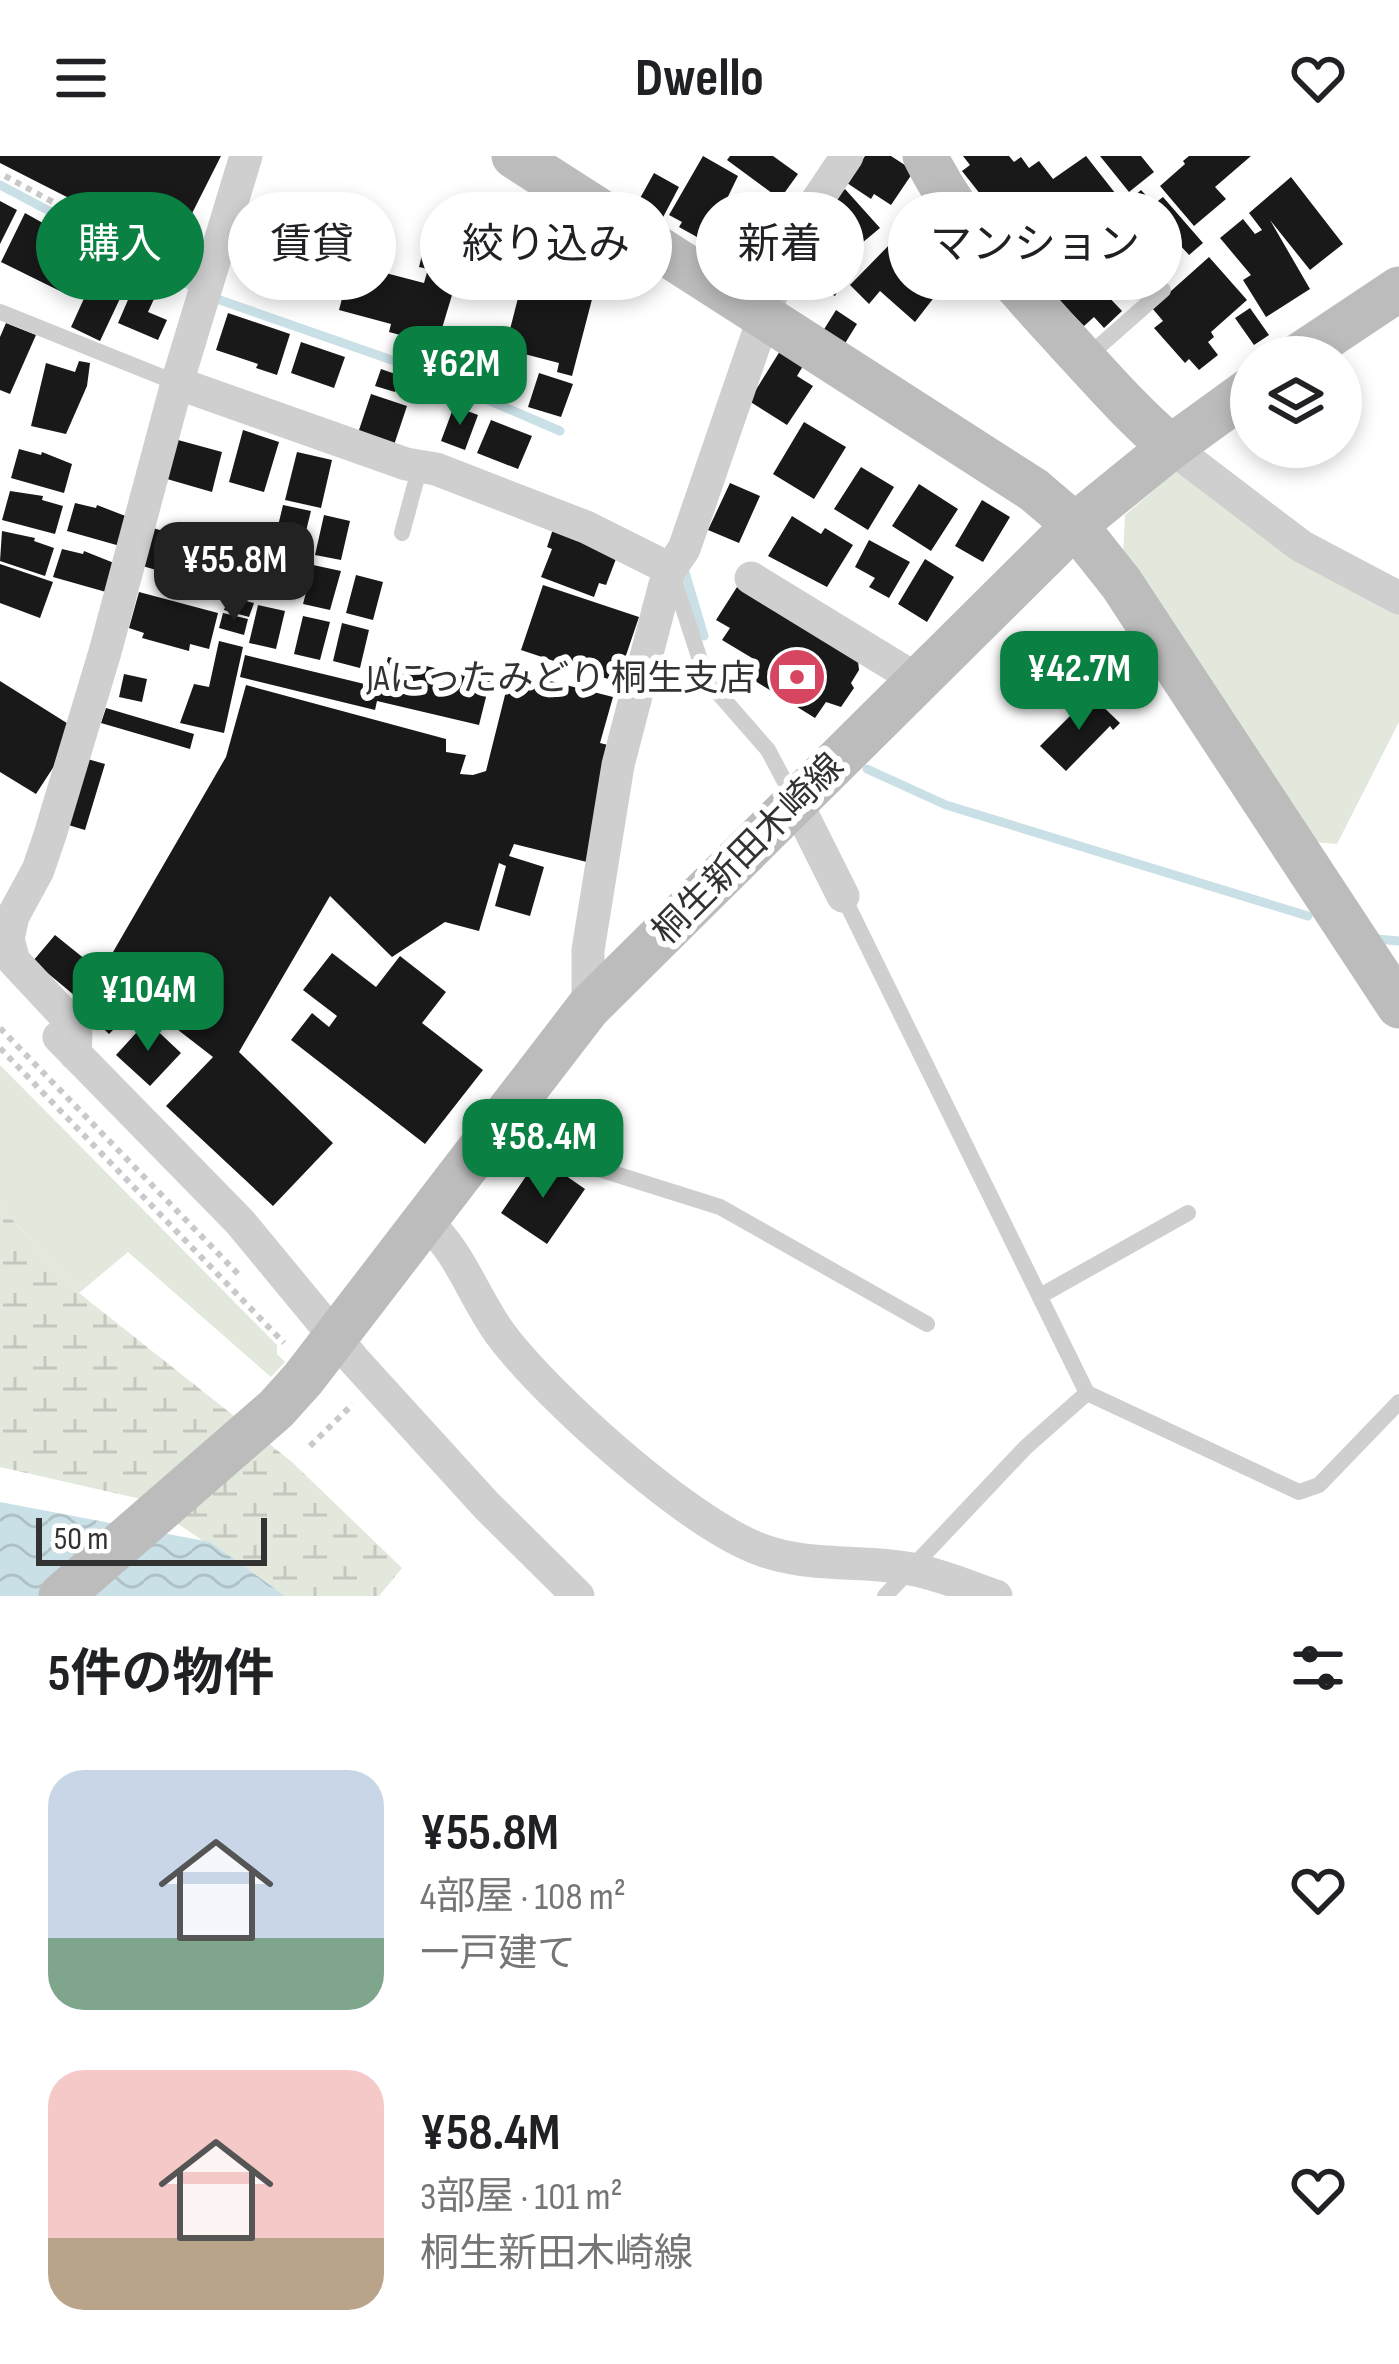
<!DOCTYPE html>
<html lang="ja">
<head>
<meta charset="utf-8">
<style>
	body { margin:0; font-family:"Sofia Sans Condensed","Noto Sans JP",sans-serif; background:#f2f2f2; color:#202124; height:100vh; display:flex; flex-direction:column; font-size:45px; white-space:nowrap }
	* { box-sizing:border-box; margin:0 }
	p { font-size:39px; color:#757577 }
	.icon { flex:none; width:66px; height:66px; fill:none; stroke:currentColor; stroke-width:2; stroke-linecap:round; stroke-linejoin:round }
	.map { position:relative; height:1440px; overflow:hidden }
	.drawer { display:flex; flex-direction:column; background:#fff; flex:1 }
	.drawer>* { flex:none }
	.top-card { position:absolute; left:36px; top:36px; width:1329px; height:108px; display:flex; gap:24px }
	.buttons { position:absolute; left:1230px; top:180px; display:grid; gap:24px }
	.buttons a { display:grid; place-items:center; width:132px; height:132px; border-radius:50%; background:#fff; box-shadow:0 6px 18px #0003; font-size:60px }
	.scale { position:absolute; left:36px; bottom:30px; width:231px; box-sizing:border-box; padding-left:12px; border:6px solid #323232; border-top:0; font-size:33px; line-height:42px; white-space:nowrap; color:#323232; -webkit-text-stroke:9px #fff; paint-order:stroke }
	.price { position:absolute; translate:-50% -102px; padding:0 27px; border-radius:24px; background:#0b8043; color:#fff; font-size:39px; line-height:78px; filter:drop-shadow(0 3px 6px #0008) }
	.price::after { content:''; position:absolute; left:50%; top:72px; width:36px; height:27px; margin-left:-18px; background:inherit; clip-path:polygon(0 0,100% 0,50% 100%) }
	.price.selected { background:#222; color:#fff }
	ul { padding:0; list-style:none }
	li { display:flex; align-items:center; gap:36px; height:300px; padding:0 48px }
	li span { display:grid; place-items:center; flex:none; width:336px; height:240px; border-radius:36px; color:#555 }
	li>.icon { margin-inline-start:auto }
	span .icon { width:144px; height:144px; fill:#fffc; stroke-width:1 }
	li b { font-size:51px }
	h2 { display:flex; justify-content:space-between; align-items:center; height:144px; padding:0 48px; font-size:51px }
	.chip { padding:0 42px; border-radius:54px; background:#fff; box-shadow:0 6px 18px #0003; font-size:42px; line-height:108px }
	.chip.selected { background:#0b8043; color:#fff }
	header { display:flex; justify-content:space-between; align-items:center; height:156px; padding:0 48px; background:#fff; font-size:54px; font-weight:700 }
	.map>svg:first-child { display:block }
	.grass { fill:#e3e8dc }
	.wetland { fill:url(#wetland-marsh) }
	.water { fill:url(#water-waves) }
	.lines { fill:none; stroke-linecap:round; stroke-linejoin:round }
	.stream { stroke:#cae0e7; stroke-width:9 }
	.building { fill:#191919 }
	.path { stroke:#c9c9c9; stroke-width:6; stroke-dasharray:6 6; stroke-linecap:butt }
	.lane { stroke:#cfcfcf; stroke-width:16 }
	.street { stroke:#cfcfcf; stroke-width:33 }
	.secondary { stroke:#bcbcbc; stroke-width:45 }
	.labels { text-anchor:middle; stroke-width:12; stroke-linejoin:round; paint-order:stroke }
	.poi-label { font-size:36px; fill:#323232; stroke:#fff; text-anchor:end }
	.street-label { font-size:36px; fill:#323232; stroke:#fff }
</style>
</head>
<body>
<header><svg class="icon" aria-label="menu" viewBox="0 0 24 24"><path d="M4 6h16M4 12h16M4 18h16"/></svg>Dwello<svg class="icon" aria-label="heart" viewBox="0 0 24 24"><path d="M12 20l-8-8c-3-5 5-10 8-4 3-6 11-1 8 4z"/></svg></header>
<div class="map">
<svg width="1399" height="1440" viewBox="0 0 1399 1440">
	<defs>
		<pattern id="wetland-marsh" width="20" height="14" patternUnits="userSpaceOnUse" patternTransform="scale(3)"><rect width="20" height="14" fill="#e3e8dc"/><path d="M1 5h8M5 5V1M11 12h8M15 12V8" fill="none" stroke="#c3c7bd"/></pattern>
		<pattern id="water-waves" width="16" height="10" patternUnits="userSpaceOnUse" patternTransform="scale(3)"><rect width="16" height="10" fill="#cae0e7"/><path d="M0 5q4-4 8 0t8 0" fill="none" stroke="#aec1c7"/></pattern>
	</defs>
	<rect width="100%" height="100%" fill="#fff"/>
	<path class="grass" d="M1175,316L1189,317L1399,446V566L1337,688L1314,686L1123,399L1125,359Z
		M0,909L277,1189V1198L285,1206L271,1221L128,1096L79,1137L0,1050Z"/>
	<path class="wetland" d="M0,1050L79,1137L292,1306L402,1412L379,1440H285L141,1343L0,1311Z"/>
	<path class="water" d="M0,1346L210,1386L285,1440H0Z"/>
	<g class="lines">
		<path class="stream" d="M0,29L195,132
			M217,143L409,210L560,275
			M685,416L704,480
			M867,613L946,649L1308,760
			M1377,783L1399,785"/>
	</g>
	<path class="building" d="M0,0H221L173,95L0,7Z
		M703,0L738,20L706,86L679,71L682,66L669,59Z
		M730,0H773L798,18L780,43L727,4Z
		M865,0H891L914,15L891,49L874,38L871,43L847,27Z
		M963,0H1009L1014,6L1021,1L1029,12L1039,5L1053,23L1086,0L1119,42L1067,83L1036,42L1003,67L962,15L970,9Z
		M1100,0H1141L1154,16L1129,36Z
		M1189,0H1251L1215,31L1226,43L1194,70L1160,30L1185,8L1183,5Z
		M654,17L679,31L660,67L634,53Z
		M1291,21L1343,88L1310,114L1270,64L1310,133L1266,161L1243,124L1251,119L1220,82L1243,63L1255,78L1262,74L1249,57Z
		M845,33L880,72L862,87L847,69L842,74L823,52Z
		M1141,34L1154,48L1163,41L1203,87L1189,99L1166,74L1137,99L1149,113L1114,144L1072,96Z
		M754,37L786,54L773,76L754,74L741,60Z
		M0,45L17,54L0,88Z
		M25,57L91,94L68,139L1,106Z
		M426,83L467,89L437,189L389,176L391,168L339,154L351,108L424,127L428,113L419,111Z
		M895,83L946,126L915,166L880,135L869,148L850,129Z
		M532,87L602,105L572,220L557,216L559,207L505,193Z
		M808,87L851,110L835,140L792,117Z
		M1039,94L1043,99L1047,96L1060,109L1070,100L1122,155L1104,172L1094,161L1084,170L1023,109Z
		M1209,101L1247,144L1211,176L1214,181L1208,186L1218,199L1199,214L1189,203L1185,207L1154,172L1163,165L1152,152Z
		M102,103L132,117L100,185L71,171Z
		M137,123L159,132L148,156L167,164L158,184L118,167Z
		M1250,152L1269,179L1254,189L1235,162Z
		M836,154L857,168L844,189L823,175Z
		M228,157L290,178L277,219L256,212L258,208L216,194Z
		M6,167L36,179L10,238L0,234V181Z
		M457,171L496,182L485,221L446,210Z
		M301,186L345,201L334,232L291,217Z
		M780,195L803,210L797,220L813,230L787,269L749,245Z
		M79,205L90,207L87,230L66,278L31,270L46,207L75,216Z
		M381,213L401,220L395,236L375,230Z
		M539,217L573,228L561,261L528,251Z
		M371,238L407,250L393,292L357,280Z
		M454,250L478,259L465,294L441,285Z
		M491,264L532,280L518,313L477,297Z
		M804,266L846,291L814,343L773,318Z
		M243,274L279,286L264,336L229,326Z
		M178,284L222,296L212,336L167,323Z
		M19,293L41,299L42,296L72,308L64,337L11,322Z
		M297,296L332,304L321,352L285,344Z
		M861,311L894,331L868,374L834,353Z
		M730,327L760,340L739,387L708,374Z
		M919,328L958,353L931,395L892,370Z
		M10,335L43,340L42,344L63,350L55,378L2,364Z
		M982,344L1010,361L983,406L955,390Z
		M75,347L96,352L97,349L128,361L120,390L67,375Z
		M283,349L311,355L289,443L262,437Z
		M324,359L350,365L341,404L315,399Z
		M792,360L821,378L825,372L853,389L827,431L768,400Z
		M168,369L204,379L191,424L139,409L150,371L166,376Z
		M210,370L234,376L230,387L249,393L238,433L194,421L209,386L225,391L226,386L207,381Z
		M554,370L619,395L606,429L599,427L594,441L541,421L552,393L547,391Z
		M2,375L35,382L34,385L54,392L45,420L0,405Z
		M869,384L910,406L889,442L869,431L875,422L855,411Z
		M62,393L83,398L84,395L114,407L106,436L53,421Z
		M925,403L954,421L927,466L898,448Z
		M0,408L53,426L40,462L0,447Z
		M313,409L341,415L330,454L303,448Z
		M356,419L383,426L373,464L346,457Z
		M543,429L639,461L617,526L521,494Z
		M737,431L858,505L859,514L851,527L854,532L841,551L826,546L815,562L747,520L757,505L722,484L730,472L716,464Z
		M139,436L218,457L209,493L190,488L189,495L142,482L144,477L129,472Z
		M229,441L254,447L249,461L224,454Z
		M258,449L285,455L276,493L249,487Z
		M223,457L248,463L244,479L219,472Z
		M303,460L330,466L320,504L294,498Z
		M342,467L369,474L360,512L333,505Z
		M1031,483L1048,492L1049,512H1068L1074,520V538L1067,544H1050L1040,529L1042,519L1023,518L1016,511V492Z
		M219,485L243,491L224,577L180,567L194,528L209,531Z
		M245,499L381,532L388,501L490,525L479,569L377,545L375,554L240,521Z
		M511,515L613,541L600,587L612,590L595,708L514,688L509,700L544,711L530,760L495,750L506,710L499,707L479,775L445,766L392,801L330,740L239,896L333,987L273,1050L166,950L213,901L102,815L226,601L246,529L446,583V596L466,599L460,618L473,619L486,615Z
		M124,518L147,523L142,546L119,541Z
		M0,525L70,569L60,601L36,638L0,616Z
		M1091,539L1120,567L1113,574L1110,570L1066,615L1040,590Z
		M106,552L194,578L190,593L101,567Z
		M84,602L105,608L85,674L65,668Z
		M55,779L96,812L74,839L33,805Z
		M332,797L376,831L400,800L446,836L422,867L483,914L425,988L291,884L312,857L329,871L337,860L303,834Z
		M101,819L136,851L109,878L76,846Z
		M147,865L181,897L150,930L116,899Z
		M539,1001L585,1033L547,1088L501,1057Z"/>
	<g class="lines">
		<path class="path" d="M5,20L182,116
			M0,872L240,1120
			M0,892L284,1187
			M310,1290L353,1248"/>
		<path class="lane" d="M0,156L177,227
			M1087,201L1163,134
			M402,377L420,310
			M673,421L701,507L713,531L768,594L794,643
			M843,740L1087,1237L1299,1336L1319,1329L1399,1246
			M512,954L541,987L561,1001L720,1051L927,1168
			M1040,1140L1188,1057
			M885,1440L1026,1291L1087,1237"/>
		<path class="street" d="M177,227L406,308L436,313L586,371L670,413
			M1171,291L1301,390L1399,442
			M751,422L916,523
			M795,644L843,740
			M588,852V794L618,609L664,432L670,413L684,393L790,85L847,0
			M59,881L240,1066L354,1204L487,1350L578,1440
			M75,898L76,878L71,866L14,805L8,783L13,760L38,714L50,679L105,496L177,227L246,0
			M426,1066C461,1096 474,1143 502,1180C549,1242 682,1361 754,1391C799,1410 843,1405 890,1410C927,1413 961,1428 996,1440"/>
		<path class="secondary" d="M514,0L1034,334L1075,369L1121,427L1399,850
			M925,0C960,70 1014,127 1066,184C1100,221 1133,259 1171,291
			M1297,201L1399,133
			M61,1440L276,1253L303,1223L588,852L1075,369L1171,291L1251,233"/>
	</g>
	<defs>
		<symbol id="bank-disc" viewBox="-11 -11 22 22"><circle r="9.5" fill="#d74661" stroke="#fff"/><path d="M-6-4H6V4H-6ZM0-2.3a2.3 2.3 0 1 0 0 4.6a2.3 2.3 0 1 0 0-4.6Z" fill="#fff"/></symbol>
	</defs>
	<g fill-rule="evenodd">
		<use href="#bank-disc" x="764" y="488" width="66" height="66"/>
	</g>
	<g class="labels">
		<g class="poi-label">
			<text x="755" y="534">JAにったみどり 桐生支店</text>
		</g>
		<g class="street-label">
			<text transform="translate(747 692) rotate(-45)" y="13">桐生新田木崎線</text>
		</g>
	</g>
</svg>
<div class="buttons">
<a><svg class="icon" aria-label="layers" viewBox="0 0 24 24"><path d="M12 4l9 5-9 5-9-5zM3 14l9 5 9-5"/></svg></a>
</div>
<div class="scale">50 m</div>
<b class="price" style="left:460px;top:272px">¥62M</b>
<b class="price selected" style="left:234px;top:468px">¥55.8M</b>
<b class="price" style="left:1079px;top:577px">¥42.7M</b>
<b class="price" style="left:148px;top:898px">¥104M</b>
<b class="price" style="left:543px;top:1045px">¥58.4M</b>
<div class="top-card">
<a class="chip selected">購入</a>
<a class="chip">賃貸</a>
<a class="chip">絞り込み</a>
<a class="chip">新着</a>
<a class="chip">マンション</a>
</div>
</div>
<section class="drawer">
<h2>5件の物件<svg class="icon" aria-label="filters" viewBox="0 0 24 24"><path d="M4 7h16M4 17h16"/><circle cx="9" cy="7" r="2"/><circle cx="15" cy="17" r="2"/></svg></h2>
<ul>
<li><span style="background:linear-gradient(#c9d6e8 70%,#7fa58c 0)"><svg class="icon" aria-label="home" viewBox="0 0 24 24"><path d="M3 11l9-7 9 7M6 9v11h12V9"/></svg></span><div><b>¥55.8M</b><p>4部屋 · 108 m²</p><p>一戸建て</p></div><svg class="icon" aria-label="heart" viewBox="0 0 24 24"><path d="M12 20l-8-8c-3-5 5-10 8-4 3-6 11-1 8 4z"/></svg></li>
<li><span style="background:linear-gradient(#f6c9c9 70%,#b9a48a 0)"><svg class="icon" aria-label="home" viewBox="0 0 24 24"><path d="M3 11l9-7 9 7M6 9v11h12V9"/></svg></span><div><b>¥58.4M</b><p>3部屋 · 101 m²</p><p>桐生新田木崎線</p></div><svg class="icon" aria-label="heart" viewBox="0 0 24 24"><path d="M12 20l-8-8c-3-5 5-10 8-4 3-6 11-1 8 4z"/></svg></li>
</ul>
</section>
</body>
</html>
